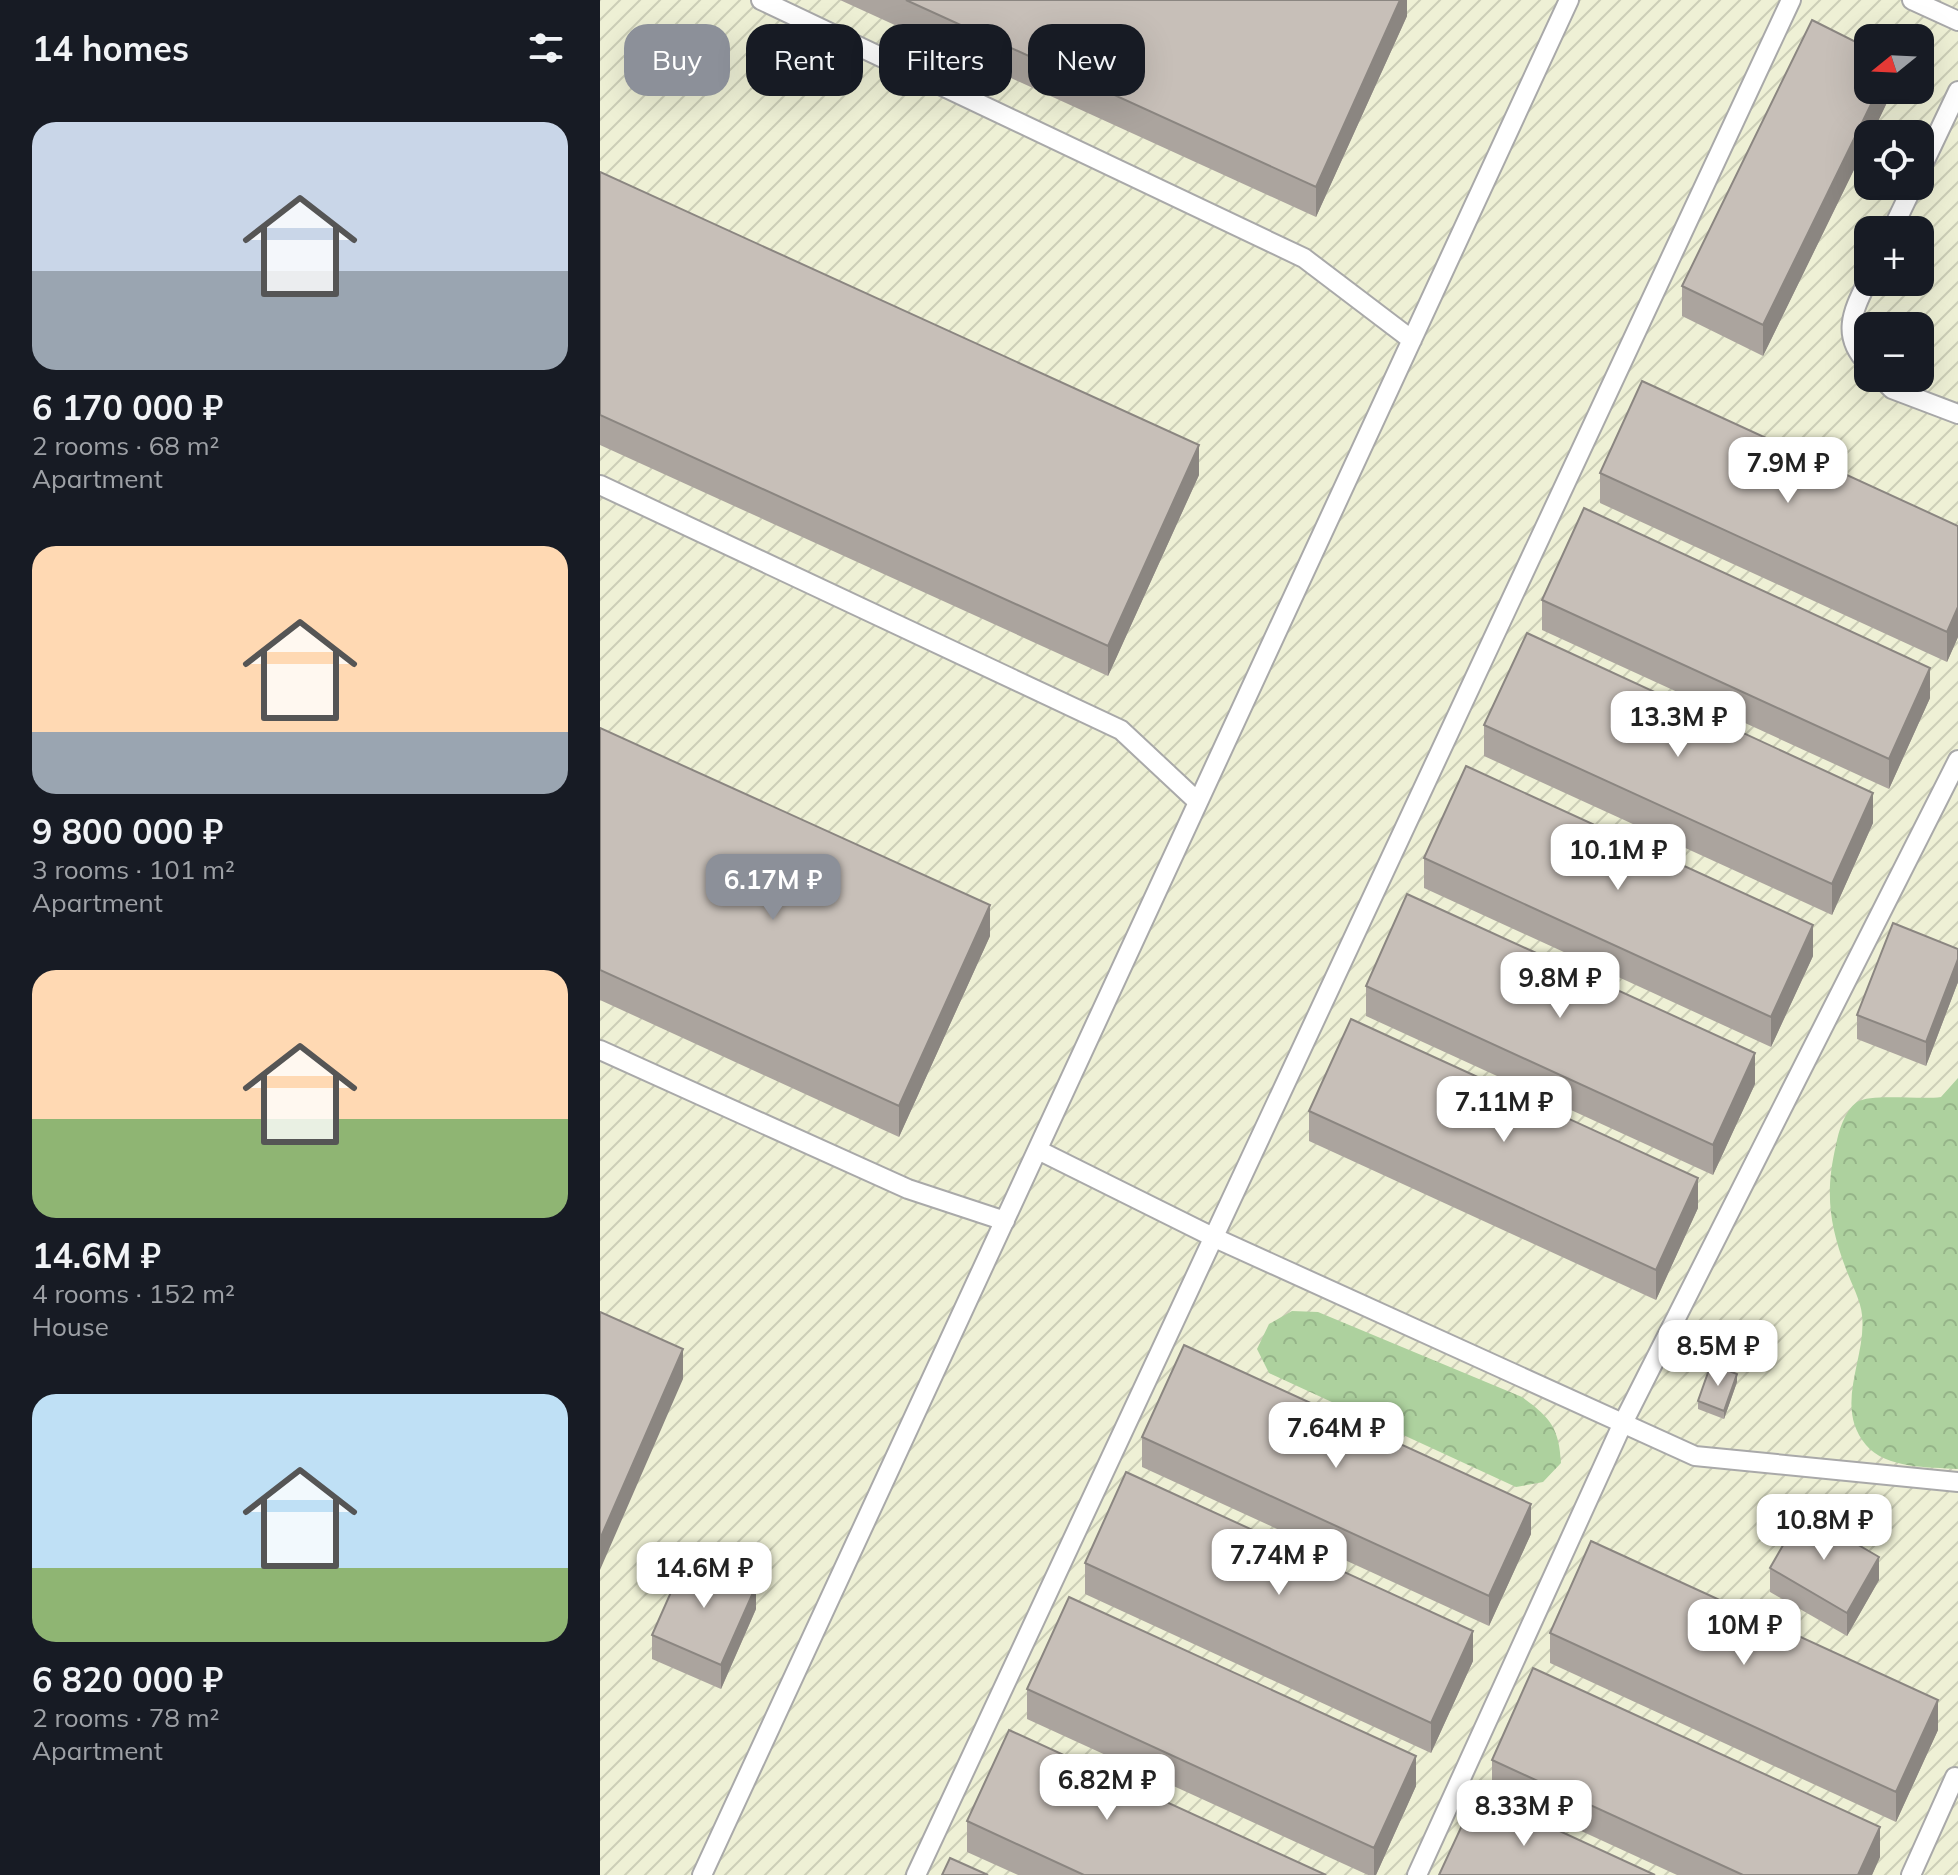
<!DOCTYPE html>
<html lang="en">
<head>
<meta charset="utf-8">
<style>
	body { margin:0; font-family:Mulish,sans-serif; background:#242831; color:#f1f3f6; height:100vh; display:flex; flex-direction:column; font-size:30px; white-space:nowrap }
	* { box-sizing:border-box; margin:0 }
	p { font-size:26px; color:#9ea1a6 }
	.icon { flex:none; width:44px; height:44px; fill:none; stroke:currentColor; stroke-width:2; stroke-linecap:round; stroke-linejoin:round }
	.map { position:relative; flex:1; overflow:hidden }
	.sheet { display:flex; flex-direction:column; background:#171b24; width:600px }
	.sheet>* { flex:none }
	.hud { position:absolute; left:24px; top:24px; width:760px; height:72px; display:flex; gap:16px }
	.needle { width:52px; rotate:252deg }
	.controls { position:absolute; left:1254px; top:24px; display:grid; gap:16px }
	.controls a { display:grid; place-items:center; width:80px; height:80px; border-radius:16px; background:#171b24; box-shadow:0 8px 32px #0002; font-size:40px }
	.price { position:absolute; translate:-50% -68px; padding:0 18px; border-radius:16px; background:#fff; color:#222; font-size:26px; line-height:52px; filter:drop-shadow(0 2px 4px #0008) }
	.price::after { content:''; position:absolute; left:50%; top:48px; width:24px; height:18px; margin-left:-12px; background:inherit; clip-path:polygon(0 0,100% 0,50% 100%) }
	.price.current { background:#8c9099; color:#fff }
	ul { padding:0; list-style:none }
	li { display:grid; align-content:center; gap:16px; height:424px; padding:0 32px }
	li span { display:grid; place-items:center; height:248px; border-radius:24px; color:#555 }
	li>.icon { margin-inline-start:auto }
	span .icon { width:144px; height:144px; fill:#fffc; stroke-width:1 }
	li b { font-size:34px }
	h2 { display:flex; justify-content:space-between; align-items:center; height:96px; padding:0 32px; font-size:34px }
	.tag { padding:0 28px; border-radius:24px; background:#171b24; box-shadow:0 8px 32px #0002; font-size:28px; line-height:72px }
	.tag.current { background:#8c9099; color:#fff }
	main { display:flex; flex:1; min-height:0 }
	.map>svg:first-child { display:block }
	.farmland { fill:url(#farmland-furrows); fill-rule:evenodd }
	.forest { fill:url(#forest-crowns) }
	.lines { fill:none; stroke-linecap:round; stroke-linejoin:round }
	.service-casing { stroke:#a9a9a9; stroke-width:22 }
	.service { stroke:#fff; stroke-width:18 }
	.wall { fill:#aba49e }
	.shaded-wall { fill:#8b8681 }
	.building { fill:#c7bfb8; stroke:#8b8681; stroke-width:2 }
</style>
</head>
<body>
<main>
<section class="sheet">
<h2>14 homes<svg class="icon" aria-label="filters" viewBox="0 0 24 24"><path d="M4 7h16M4 17h16"/><circle cx="9" cy="7" r="2"/><circle cx="15" cy="17" r="2"/></svg></h2>
<ul>
<li><span style="background:linear-gradient(#c9d6e8 60%,#9aa5b1 0)"><svg class="icon" aria-label="home" viewBox="0 0 24 24"><path d="M3 11l9-7 9 7M6 9v11h12V9"/></svg></span><div><b>6 170 000 ₽</b><p>2 rooms · 68 m²</p><p>Apartment</p></div></li>
<li><span style="background:linear-gradient(#ffd9b3 75%,#9aa5b1 0)"><svg class="icon" aria-label="home" viewBox="0 0 24 24"><path d="M3 11l9-7 9 7M6 9v11h12V9"/></svg></span><div><b>9 800 000 ₽</b><p>3 rooms · 101 m²</p><p>Apartment</p></div></li>
<li><span style="background:linear-gradient(#ffd9b3 60%,#8fb573 0)"><svg class="icon" aria-label="home" viewBox="0 0 24 24"><path d="M3 11l9-7 9 7M6 9v11h12V9"/></svg></span><div><b>14.6M ₽</b><p>4 rooms · 152 m²</p><p>House</p></div></li>
<li><span style="background:linear-gradient(#bfe0f5 70%,#8fb573 0)"><svg class="icon" aria-label="home" viewBox="0 0 24 24"><path d="M3 11l9-7 9 7M6 9v11h12V9"/></svg></span><div><b>6 820 000 ₽</b><p>2 rooms · 78 m²</p><p>Apartment</p></div></li>
</ul>
</section>
<div class="map">
<svg width="1358" height="1875" viewBox="0 0 1358 1875">
	<defs>
		<pattern id="farmland-furrows" width="10" height="10" patternUnits="userSpaceOnUse" patternTransform="scale(2)"><rect width="10" height="10" fill="#eef0d5"/><path d="M-1 1l2-2M0 10L10 0M9 11l2-2" fill="none" stroke="#ccceb7"/></pattern>
		<pattern id="forest-crowns" width="20" height="18" patternUnits="userSpaceOnUse" patternTransform="scale(2)"><rect width="20" height="18" fill="#add19e"/><path d="M2 6a3 3 0 1 1 6 0M12 15a3 3 0 1 1 6 0" fill="none" stroke="#95b388"/></pattern>
	</defs>
	<rect width="100%" height="100%" fill="#f2efe9"/>
	<path class="farmland" d="M0,0H1358V1875H0ZM1268,38H1320V90H1268ZM1268,134H1320V186H1268ZM1268,230H1320V282H1268ZM1268,326H1320V378H1268Z"/>
	<path class="forest" d="M1358,1078V1469C1329,1467 1286,1469 1266,1445C1233,1406 1267,1358 1262,1315C1261,1301 1251,1283 1246,1269C1229,1224 1225,1192 1236,1145C1239,1130 1244,1112 1257,1102C1271,1093 1320,1100 1341,1097Z
		M692,1311L718,1312L922,1397C951,1418 959,1428 961,1463L943,1482L916,1487L669,1373L657,1349L669,1324Z"/>
	<g class="lines">
		<defs>
			<path id="service" d="M161,0L704,258L812,340
				M1312,0L1358,21
				M1320,171L1358,91
				M1292,230L1313,186
				M1268,280C1253,311 1240,335 1268,364
				M1281,378L1292,389L1358,414
				M0,485L521,730L598,802
				M0,1050L308,1189L405,1221
				M438,1150L615,1238L1095,1456L1358,1482
				M102,1875L969,0
				M316,1875L1191,0
				M817,1875L1022,1425L1358,760
				M1311,1875L1355,1777"/>
		</defs>
		<use href="#service" class="service-casing"/>
		<use href="#service" class="service"/>
	</g>
	<path class="wall" d="M240,0H807V16L716,217Z
		M1293,90L1163,356L1082,316V286Z
		M0,172L599,475L508,676L0,445Z
		M1000,473L1358,526V637L1347,662L1000,503Z
		M942,600L1330,698L1289,789L942,630Z
		M884,725L1273,823L1232,915L884,756Z
		M0,728L390,936L299,1137L0,1000Z
		M824,858L1213,956L1171,1047L824,888Z
		M1358,949V982L1326,1066L1257,1039V1015Z
		M766,986L1155,1084L1113,1175L766,1016Z
		M709,1111L1098,1208L1056,1300L709,1141Z
		M1137,1382L1124,1419L1098,1409V1401Z
		M542,1437L931,1534L889,1626L542,1467Z
		M485,1563L873,1661L831,1753L485,1594Z
		M1170,1568L1279,1580L1247,1636L1170,1592Z
		M156,1609L121,1689L52,1659V1635Z
		M950,1633L1338,1730L1296,1822L950,1663Z
		M427,1689L816,1786L776,1875H768L427,1719Z
		M892,1760L1280,1857L1272,1875H1077L892,1790Z
		M367,1821L726,1875H418L367,1852Z"/>
	<path class="shaded-wall" d="M800,0H807V16L716,217V187Z
		M1278,90H1293L1272,134H1268V141L1163,356V325Z
		M599,445V475L508,676V646Z
		M1358,607V637L1347,662V632Z
		M1330,668V698L1289,789V759Z
		M1273,793V823L1232,915V884Z
		M390,905V936L299,1137V1106Z
		M1213,925V956L1171,1047V1017Z
		M1358,959V982L1326,1066V1042Z
		M1155,1053V1084L1113,1175V1145Z
		M1098,1178V1208L1056,1300V1270Z
		M83,1349V1379L0,1570V1539Z
		M1137,1374V1382L1124,1419V1411Z
		M931,1504V1534L889,1626V1596Z
		M1279,1557V1580L1247,1636V1613Z
		M156,1586V1609L121,1689V1665Z
		M873,1631V1661L831,1753V1723Z
		M1338,1700V1730L1296,1822V1792Z
		M816,1756V1786L776,1875H774V1848Z
		M1280,1827V1857L1272,1875H1258Z"/>
	<path class="building" d="M306,0H800L716,187Z
		M1212,20L1268,48V90H1278L1163,325L1082,286Z
		M0,172L599,445L508,646L0,415Z
		M1042,381L1358,526V607L1347,632L1000,473Z
		M984,508L1330,668L1289,759L942,600Z
		M927,633L1273,793L1232,884L884,725Z
		M0,728L390,905L299,1106L0,970Z
		M866,766L1213,925L1171,1017L824,858Z
		M807,894L1155,1053L1113,1145L766,986Z
		M1293,923L1358,949V959L1326,1042L1257,1015Z
		M751,1019L1098,1178L1056,1270L709,1111Z
		M0,1312L83,1349L0,1539Z
		M584,1345L931,1504L889,1596L542,1437Z
		M1111,1364L1137,1374L1124,1411L1098,1401Z
		M526,1472L873,1631L831,1723L485,1563Z
		M1202,1512L1279,1557L1247,1613L1170,1568Z
		M991,1541L1338,1700L1296,1792L950,1633Z
		M87,1556L156,1586L121,1665L52,1635Z
		M469,1597L816,1756L774,1848L427,1689Z
		M933,1668L1280,1827L1258,1875H1143L892,1760Z
		M409,1730L726,1875H484L367,1821Z
		M877,1793L1055,1875H839Z
		M350,1858L388,1875H342Z"/>
</svg>
<div class="controls">
<a><svg class="needle" viewBox="-14 -14 28 28"><path d="M0-13l5 13h-10z" fill="#e53935"/><path d="M0 13l5-13h-10z" fill="#9ea1a6"/></svg></a>
<a><svg class="icon" aria-label="locate" viewBox="0 0 24 24"><circle cx="12" cy="12" r="6"/><path d="M12 2v4M12 18v4M2 12h4M18 12h4"/></svg></a>
<a>+</a>
<a>−</a>
</div>
<b class="price" style="left:1188px;top:505px">7.9M ₽</b>
<b class="price" style="left:1078px;top:759px">13.3M ₽</b>
<b class="price" style="left:1018px;top:892px">10.1M ₽</b>
<b class="price current" style="left:173px;top:922px">6.17M ₽</b>
<b class="price" style="left:960px;top:1020px">9.8M ₽</b>
<b class="price" style="left:904px;top:1144px">7.11M ₽</b>
<b class="price" style="left:1118px;top:1388px">8.5M ₽</b>
<b class="price" style="left:736px;top:1470px">7.64M ₽</b>
<b class="price" style="left:1224px;top:1562px">10.8M ₽</b>
<b class="price" style="left:679px;top:1597px">7.74M ₽</b>
<b class="price" style="left:104px;top:1610px">14.6M ₽</b>
<b class="price" style="left:1144px;top:1667px">10M ₽</b>
<b class="price" style="left:507px;top:1822px">6.82M ₽</b>
<b class="price" style="left:924px;top:1848px">8.33M ₽</b>
<div class="hud">
<a class="tag current">Buy</a>
<a class="tag">Rent</a>
<a class="tag">Filters</a>
<a class="tag">New</a>
</div>
</div>
</main>
</body>
</html>
